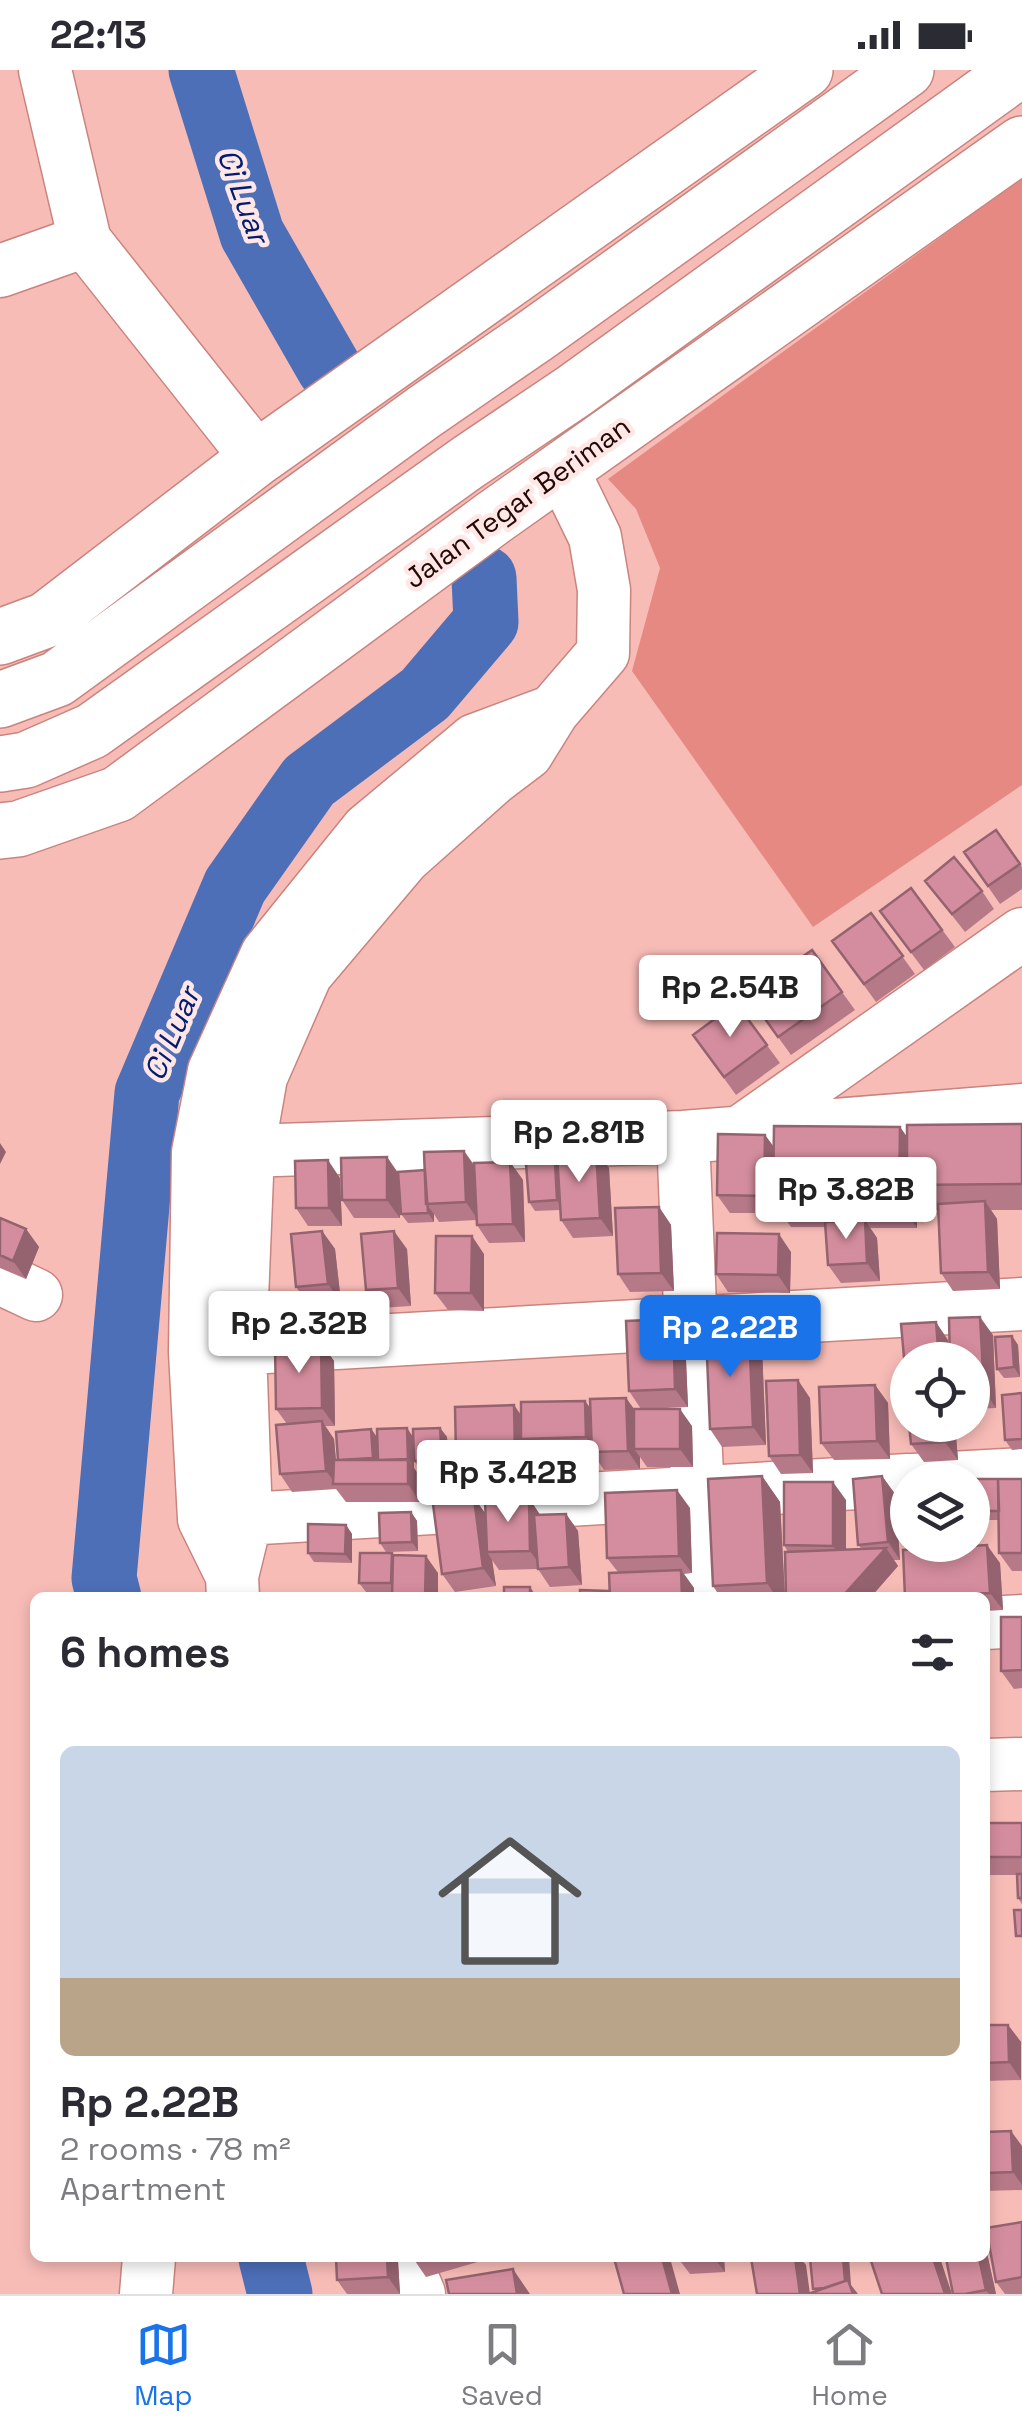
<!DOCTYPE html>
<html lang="en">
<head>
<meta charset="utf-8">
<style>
	body { margin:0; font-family:"Space Grotesk",sans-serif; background:#f7f7f7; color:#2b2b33; height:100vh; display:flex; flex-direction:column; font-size:38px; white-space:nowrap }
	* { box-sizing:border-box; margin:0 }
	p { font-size:32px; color:#7c7c81 }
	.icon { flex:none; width:55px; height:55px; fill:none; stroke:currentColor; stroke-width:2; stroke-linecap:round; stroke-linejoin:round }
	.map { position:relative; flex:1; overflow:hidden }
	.drawer { position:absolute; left:30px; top:1522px; width:960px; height:670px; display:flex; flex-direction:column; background:#fff; border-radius:15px; box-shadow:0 5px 15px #0003 }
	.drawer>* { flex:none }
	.buttons { position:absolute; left:890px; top:1272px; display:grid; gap:20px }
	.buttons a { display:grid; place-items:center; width:100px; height:100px; border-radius:50%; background:#fff; box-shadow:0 5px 15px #0003; font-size:50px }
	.price { position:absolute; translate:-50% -85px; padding:0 22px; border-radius:10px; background:#fff; color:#222; font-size:32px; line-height:65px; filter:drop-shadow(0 2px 5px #0008) }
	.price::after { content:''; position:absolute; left:50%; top:60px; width:30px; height:22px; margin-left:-15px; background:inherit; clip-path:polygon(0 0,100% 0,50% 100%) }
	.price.selected { background:#1a73e8; color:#fff }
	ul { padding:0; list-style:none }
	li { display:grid; align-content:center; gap:20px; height:530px; padding:0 30px }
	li+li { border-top:2px solid #e1e1e2 }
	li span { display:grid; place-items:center; height:310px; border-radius:15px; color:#555 }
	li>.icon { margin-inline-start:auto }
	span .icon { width:180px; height:180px; fill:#fffc; stroke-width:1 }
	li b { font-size:42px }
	h2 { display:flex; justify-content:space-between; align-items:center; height:120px; padding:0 30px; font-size:42px }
	.status { display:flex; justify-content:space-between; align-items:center; height:70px; padding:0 50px; background:#fff; direction:ltr }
	.status svg { height:28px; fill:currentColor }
	.menu { display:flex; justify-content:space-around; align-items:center; height:140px; border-top:2px solid #e1e1e2; background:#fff; font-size:28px; color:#7c7c81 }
	.menu a { display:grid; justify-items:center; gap:5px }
	.menu .selected { color:#1a73e8 }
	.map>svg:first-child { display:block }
	.green { fill:#e78983 }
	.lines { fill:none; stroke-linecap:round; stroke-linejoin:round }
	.river { stroke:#4d6fb8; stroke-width:65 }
	.minor-casing { stroke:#ca847f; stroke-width:55 }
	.major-casing { stroke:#ca847f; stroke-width:58 }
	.minor { stroke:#fff; stroke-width:52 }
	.major { stroke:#fff; stroke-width:55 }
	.wall { fill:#b67988 }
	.shaded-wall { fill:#94636f }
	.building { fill:#d48d9e; stroke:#94636f; stroke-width:2.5 }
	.labels { text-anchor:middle; stroke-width:9; stroke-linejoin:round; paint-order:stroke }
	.street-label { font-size:28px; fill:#220908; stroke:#ffe7e5 }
	.water-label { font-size:30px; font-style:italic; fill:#021c73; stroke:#ffe7e5 }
</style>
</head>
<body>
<div class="status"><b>22:13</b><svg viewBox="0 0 49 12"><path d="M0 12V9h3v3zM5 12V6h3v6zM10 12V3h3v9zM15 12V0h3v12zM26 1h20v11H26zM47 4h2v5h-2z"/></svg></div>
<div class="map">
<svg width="1022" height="2224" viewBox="0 0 1022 2224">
	<rect width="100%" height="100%" fill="#f8bcb7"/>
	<path class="green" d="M1022,108V715L813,857L632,601L660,498L636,439L608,409Z"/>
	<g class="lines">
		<path class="river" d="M201,0L252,164L329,298
			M109,1528L104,1508L147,1023L235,816L309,711L425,624L486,552L484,508
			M271,2188L280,2224"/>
		<defs>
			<path id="minor" d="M45,0L85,171
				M0,201L85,171L257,388
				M742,1061L1022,864
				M683,1067L702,1528
				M215,1082L683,1067L1022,1040
				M0,1208L36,1225
				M250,1278L1022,1234
				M913,1410L1022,1404
				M210,1449H246L908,1410
				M232,1506L204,1449L195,1282L198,1082L214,1001L267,884L367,760L475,670L553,641
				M233,1528L232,1506L246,1449L240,1279L248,1081L261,1007L306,904L404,788L494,708L527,683L553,641L603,583L604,520L595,467L562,399
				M985,1553L1022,1551
				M985,1695L1022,1694
				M404,2188L419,2224
				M146,2224L149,2188"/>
			<path id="major" d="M0,567L46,550L257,388L805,0
				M0,630L57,609L424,342L536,265L906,0
				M0,694L26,690L92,661L467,393L574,321L1019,0
				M0,761L18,759L118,724L493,448L1022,74"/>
		</defs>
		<use href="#minor" class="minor-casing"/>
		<use href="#major" class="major-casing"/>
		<use href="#minor" class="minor"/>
		<use href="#major" class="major"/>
	</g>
	<path class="wall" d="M996,760L1022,797V819L1000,834L964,782Z
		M925,811L982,821L994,839L965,862Z
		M911,818L955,877L924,900L880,841Z
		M871,843L915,904L876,932L832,871Z
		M842,922L855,940L791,985L748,925Z
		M736,933L780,993L736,1025L693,965Z
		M1022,1054V1140H991L997,1149L1000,1219L953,1221L941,1203L938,1140L925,1141L917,1128V1158H870L877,1168L880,1211L841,1213L828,1195L826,1157H791L777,1137V1143H730L717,1125L765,1065L774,1077L900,1057L907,1068Z
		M596,1080L609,1098L613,1166L573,1168L561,1150L560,1140L535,1141L529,1132L558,1096Z
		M464,1081L475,1096L510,1092L523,1110L525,1172L489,1173L477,1155L476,1150L439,1152L434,1144V1152L408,1153L401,1144L399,1118L400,1148H354L342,1130L387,1087L399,1104L425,1100Z
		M340,1108L342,1156H308L296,1138Z
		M659,1137L671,1155L674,1221L630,1222L618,1204Z
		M0,1148L26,1159L39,1177L26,1209L0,1198Z
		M322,1161L335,1179L341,1232L309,1235L296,1217Z
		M407,1179L411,1236L378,1238L366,1220Z
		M791,1182L790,1223L728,1222L716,1204Z
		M484,1184V1241L448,1240L435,1223Z
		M673,1249L685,1267L688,1337L641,1339L629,1321Z
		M993,1265L996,1338L972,1339V1290Z
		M1012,1266L1018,1275L1020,1307L1004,1308L997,1299Z
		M321,1273L334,1291L335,1356H325L334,1369L336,1390L371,1359L378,1368L407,1358L413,1367L440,1358L447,1367L449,1399L421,1400L414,1391L413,1369L414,1398L421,1408L420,1432H346L336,1419L292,1422L280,1404L287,1354L276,1339Z
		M762,1278L766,1375L722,1377L710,1359Z
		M875,1315L888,1333L890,1389L834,1390L821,1373Z
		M1022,1323V1379L1012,1380L1005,1370Z
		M626,1328L634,1339L692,1356L693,1397H647L640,1387V1399L604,1400L594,1385L534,1387L527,1377L528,1401L469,1403L456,1385L514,1335L521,1345L585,1331L590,1338Z
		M810,1328L813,1403L781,1404L769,1386Z
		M909,1355H955L958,1390L924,1392L911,1374Z
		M762,1406L780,1432L785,1528H721L713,1516Z
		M882,1406L895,1424L900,1490H894L898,1496L870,1528H786L788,1482L784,1475L846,1430V1480L862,1479L858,1475Z
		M1022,1409V1501H1012L999,1483V1450H976L972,1444V1410Z
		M474,1428L486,1444H566L578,1461L582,1515L550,1517L538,1499L499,1500L492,1490L496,1516L455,1522L442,1504Z
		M690,1438L692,1503L684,1504L694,1518L610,1523L618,1502L607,1488Z
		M411,1442L417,1451L418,1481L386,1482L380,1473Z
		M346,1455L352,1464V1493L314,1492L308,1483Z
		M393,1485L438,1503L392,1522H366L359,1513Z
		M1000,1493L1003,1540L985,1541V1528H905Z
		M1022,1547V1618L1014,1619L1001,1601Z
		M985,1753H1022V1834L1018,1828L1017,1805H990L985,1798Z
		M985,1955H1008L1021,1972V2010L985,2011Z
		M985,2062L1022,2076V2120L985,2121Z
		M1022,2152V2224H1005L996,2212Z
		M985,2174L996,2224H953Z
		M331,2188H387L398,2191L400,2224H347L337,2210L336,2191H333Z
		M413,2188H480L481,2191L426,2207Z
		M678,2188H724L725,2202L690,2204Z"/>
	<path class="shaded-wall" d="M900,1057L918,1082L907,1115L917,1128V1158L899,1132Z
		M765,1065L778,1083L773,1131L777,1137V1143L764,1126Z
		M0,1073L6,1082L0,1094Z
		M596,1080L609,1098L613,1166L600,1148Z
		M464,1081L476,1099L478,1150L466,1132Z
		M387,1087L399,1105L400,1148L387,1130Z
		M328,1090L340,1108L342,1156L329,1138Z
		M510,1092L523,1110L525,1172L513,1154Z
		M555,1092L561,1101L564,1140L557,1130Z
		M985,1131L997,1149L1000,1219L988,1202Z
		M427,1135L434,1144V1152L428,1143Z
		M659,1137L671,1155L674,1221L661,1203Z
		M865,1150L877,1168L880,1211L867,1193Z
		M26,1159L39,1177L26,1209L13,1191Z
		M322,1161L335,1179L341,1232L328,1214Z
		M394,1161L407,1179L411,1236L398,1218Z
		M779,1164L791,1182L790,1223L778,1205Z
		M472,1166L484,1184V1241L471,1223Z
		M980,1247L993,1265L996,1338L984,1320Z
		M673,1249L685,1267L688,1337L675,1319Z
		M936,1252L948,1270L950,1290H939Z
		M749,1260L762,1278L766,1375L753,1357Z
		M1012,1266L1018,1275L1020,1307L1014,1297Z
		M321,1273L334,1291L335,1356L322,1338Z
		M798,1310L810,1328L813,1403L800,1385Z
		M875,1315L888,1333L890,1389L877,1371Z
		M626,1328L639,1346L634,1379L640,1387V1399L628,1381Z
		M585,1331L598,1349L596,1382L586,1367Z
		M514,1335L526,1353L521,1369L527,1377L528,1401L515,1383Z
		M680,1339L692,1356L693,1397L680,1379Z
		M322,1351L334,1369L338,1414H336L326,1401Z
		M944,1355H955L958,1390L945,1372Z
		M407,1358L413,1367L414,1398L408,1389Z
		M440,1358L447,1367L449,1399L442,1389Z
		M371,1359L378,1369L379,1398L373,1388Z
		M408,1390L421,1408L420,1432L408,1414Z
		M762,1406L780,1432L785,1528H777L767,1513Z
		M882,1406L895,1424L900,1490L888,1472Z
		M833,1412L846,1430V1493L833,1476Z
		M677,1420L690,1438L692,1503L679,1486Z
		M474,1428L487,1446V1482L492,1490L496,1516L483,1498Z
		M529,1428L541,1446L543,1499L530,1481Z
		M411,1442L417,1451L418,1481L412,1472Z
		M566,1444L578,1461L582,1515L569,1497Z
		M346,1455L352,1464V1493L345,1484Z
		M987,1475L1000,1493L1003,1540L990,1523Z
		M886,1478L898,1496L870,1528H841Z
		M426,1486L438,1503V1528H425Z
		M681,1500L694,1518V1528H682Z
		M530,1517L536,1526V1528H530Z
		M1008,1955L1021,1972V2010L1009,1992Z
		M1011,2061L1022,2076V2115L1013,2102Z
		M985,2174L996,2224H989L986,2220L979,2188H985Z
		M387,2188H396L398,2191L400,2224L388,2207Z
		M662,2188H670L680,2224H672Z
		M714,2188H724L725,2202Z
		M795,2188H800L806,2195L810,2224H800Z
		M843,2188H849L851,2215L858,2224H853L846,2216Z
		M933,2188H940L952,2224H945Z
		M513,2199L530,2224H517Z"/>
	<path class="building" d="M996,760L1020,794L988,816L964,782Z
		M954,787L982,821L952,844L925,811Z
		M911,818L942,860L911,882L880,841Z
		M871,843L903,886L864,914L832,871Z
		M812,880L842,922L778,967L748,925Z
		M736,933L767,975L724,1007L693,965Z
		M1022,1054V1114L907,1115V1055Z
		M774,1056L900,1057L899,1132L773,1131Z
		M718,1064L765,1065L764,1126L717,1125Z
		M596,1080L600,1148L561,1150L557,1083Z
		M464,1081L466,1132L426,1134L424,1082Z
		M387,1087V1130H342L341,1088Z
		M328,1090L329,1138H296L295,1091Z
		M510,1092L513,1154L477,1155L474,1093Z
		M555,1092L557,1130L529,1132L526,1094Z
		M425,1100L428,1143L401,1144L398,1102Z
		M985,1131L988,1202L941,1203L938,1134Z
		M659,1137L661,1203L618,1204L615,1138Z
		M0,1148L26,1159L13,1191L0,1185Z
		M865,1150L867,1193L828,1195L825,1152Z
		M322,1161L328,1214L296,1217L291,1164Z
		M394,1161L398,1218L366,1220L361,1164Z
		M717,1163L779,1164L778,1205L716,1204Z
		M436,1166H472L471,1223H435Z
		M980,1247L984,1320L972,1321V1290H950L949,1248Z
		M673,1249L675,1319L629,1321L626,1251Z
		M936,1252L939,1290H908V1332L901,1254Z
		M749,1260L753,1357L710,1359L706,1262Z
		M1012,1266L1014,1297L997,1299L995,1267Z
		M321,1273L322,1338L276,1339L275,1274Z
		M798,1310L800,1385L769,1386L766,1311Z
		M875,1315L877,1371L821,1373L819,1317Z
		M1022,1323V1369L1005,1370L1002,1325Z
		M626,1328L628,1381L592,1382L590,1329Z
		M585,1331L586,1367L521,1369V1332Z
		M514,1335L515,1383L456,1385L455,1337Z
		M634,1339H680V1379H634Z
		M322,1351L326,1401L280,1404L276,1355Z
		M909,1355H944L945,1372L911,1374Z
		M407,1358L408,1389L378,1390L377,1359Z
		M440,1358L442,1389L414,1391L413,1359Z
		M371,1359L373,1388L338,1390L336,1362Z
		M334,1390H408V1414H333Z
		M762,1406L767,1513L713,1516L708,1409Z
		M882,1406L888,1472L858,1475L853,1409Z
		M970,1409H998L999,1441H972V1410Z
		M998,1409H1022V1483H999Z
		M784,1412H833V1476L784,1475Z
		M677,1420L679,1486L607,1488L605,1423Z
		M474,1428L483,1498L442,1504L433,1434Z
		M529,1428L530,1481L487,1482L485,1430Z
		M411,1442L412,1472L380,1473L379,1443Z
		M566,1444L569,1497L538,1499L534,1445Z
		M308,1454L346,1455L345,1484L308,1483Z
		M987,1475L990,1523L905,1527L903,1480Z
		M886,1478L841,1528H786L785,1482Z
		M360,1483H392L391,1513H359Z
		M393,1485L426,1486L425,1528H392Z
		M681,1500L682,1528H610L609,1503Z
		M504,1517H530V1528H504Z
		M580,1520L608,1521V1528H580Z
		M1001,1547H1022V1600L1001,1601Z
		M985,1753H1022V1787H985Z
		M1017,1804H1022V1828H1018Z
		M1014,1840H1022V1866H1016Z
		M985,1955H1008L1009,1992L985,1993Z
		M1011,2061L1013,2102L985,2103V2062Z
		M1022,2152V2207L996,2212L986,2158Z
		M336,2188H387L388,2207L337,2210Z
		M614,2188H662L672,2224H624Z
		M751,2188H795L800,2224H757Z
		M810,2188H843L845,2211L824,2218L813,2219Z
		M870,2188H933L945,2224H882Z
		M946,2188H979L986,2220L965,2224H953Z
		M513,2199L517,2224H449L446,2210Z
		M848,2210L853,2224H808Z"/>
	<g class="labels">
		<g class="street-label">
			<text transform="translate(517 432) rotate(-36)" y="10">Jalan Tegar Beriman</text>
		</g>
		<g class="water-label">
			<text transform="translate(243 126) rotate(70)" y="10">Ci Luar</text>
			<text transform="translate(172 964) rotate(-67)" y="10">Ci Luar</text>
		</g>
	</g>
</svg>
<div class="buttons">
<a><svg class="icon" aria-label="locate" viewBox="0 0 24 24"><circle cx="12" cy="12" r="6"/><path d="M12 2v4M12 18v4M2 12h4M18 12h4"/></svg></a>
<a><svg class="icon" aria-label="layers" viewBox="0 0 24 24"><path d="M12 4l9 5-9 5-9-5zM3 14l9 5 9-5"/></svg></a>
</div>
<b class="price" style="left:730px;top:970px">Rp 2.54B</b>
<b class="price" style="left:579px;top:1115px">Rp 2.81B</b>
<b class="price" style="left:846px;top:1172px">Rp 3.82B</b>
<b class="price" style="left:299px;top:1306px">Rp 2.32B</b>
<b class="price selected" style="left:730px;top:1310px">Rp 2.22B</b>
<b class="price" style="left:508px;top:1455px">Rp 3.42B</b>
<section class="drawer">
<h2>6 homes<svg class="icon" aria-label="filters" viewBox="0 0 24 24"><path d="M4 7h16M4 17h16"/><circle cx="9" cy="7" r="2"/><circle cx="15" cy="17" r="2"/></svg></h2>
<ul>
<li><span style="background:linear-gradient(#c9d6e8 75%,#b9a48a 0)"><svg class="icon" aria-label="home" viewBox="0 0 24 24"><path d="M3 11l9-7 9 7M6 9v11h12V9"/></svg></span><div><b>Rp 2.22B</b><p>2 rooms · 78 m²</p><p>Apartment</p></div></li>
</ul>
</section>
</div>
<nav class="menu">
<a class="selected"><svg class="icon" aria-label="map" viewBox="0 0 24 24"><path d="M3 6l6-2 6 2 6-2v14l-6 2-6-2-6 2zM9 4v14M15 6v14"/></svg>Map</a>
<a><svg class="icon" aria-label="saved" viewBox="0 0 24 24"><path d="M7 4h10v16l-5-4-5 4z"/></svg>Saved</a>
<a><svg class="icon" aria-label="home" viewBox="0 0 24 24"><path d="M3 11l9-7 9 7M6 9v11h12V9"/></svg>Home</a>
</nav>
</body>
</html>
